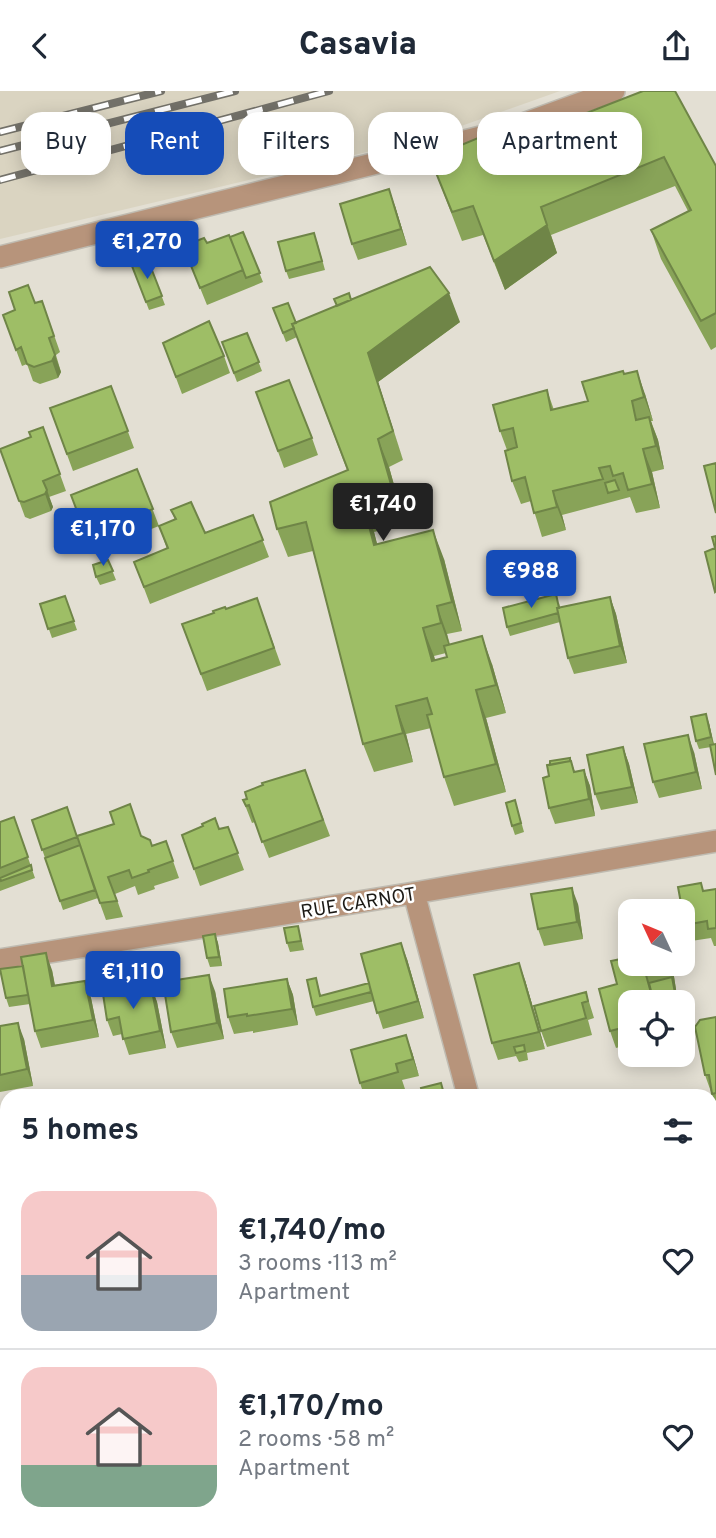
<!DOCTYPE html>
<html lang="en">
<head>
<meta charset="utf-8">
<style>
	body { margin:0; font-family:Overpass,sans-serif; background:#f2f2f3; color:#1f2937; height:100vh; display:flex; flex-direction:column; font-size:26px; white-space:nowrap }
	* { box-sizing:border-box; margin:0 }
	p { font-size:23px; color:#747a83 }
	.icon { flex:none; width:38px; height:38px; fill:none; stroke:currentColor; stroke-width:2; stroke-linecap:round; stroke-linejoin:round }
	.map { position:relative; flex:1; overflow:hidden }
	.sheet { position:absolute; left:0px; top:998px; width:718px; height:450px; display:flex; flex-direction:column; background:#fff; border-radius:21px 21px 0 0; box-shadow:0 4px 18px #0003 }
	.sheet>* { flex:none }
	.guide { position:absolute; left:21px; top:21px; width:676px; height:63px; display:flex; gap:14px }
	.needle { width:46px; rotate:314deg }
	.tools { position:absolute; left:618px; top:808px; display:grid; gap:14px }
	.tools a { display:grid; place-items:center; width:77px; height:77px; border-radius:14px; background:#fff; box-shadow:0 4px 18px #0003; font-size:35px }
	.price { position:absolute; translate:-50% -60px; padding:0 16px; border-radius:7px; background:#154cb8; color:#fff; font-size:23px; line-height:46px; filter:drop-shadow(0 2px 4px #0008) }
	.price::after { content:''; position:absolute; left:50%; top:42px; width:21px; height:16px; margin-left:-10px; background:inherit; clip-path:polygon(0 0,100% 0,50% 100%) }
	.price.selected { background:#222; color:#fff }
	ul { padding:0; list-style:none }
	li { display:flex; align-items:center; gap:21px; height:175px; padding:0 21px }
	li+li { border-top:2px solid #e0e1e3 }
	li span { display:grid; place-items:center; flex:none; width:196px; height:140px; border-radius:21px; color:#555 }
	li>.icon { margin-inline-start:auto }
	span .icon { width:84px; height:84px; fill:#fffc; stroke-width:1 }
	li b { font-size:30px }
	h2 { display:flex; justify-content:space-between; align-items:center; height:84px; padding:0 21px; font-size:30px }
	.tag { padding:0 24px; border-radius:21px; background:#fff; box-shadow:0 4px 18px #0003; font-size:24px; line-height:63px }
	.tag.selected { background:#154cb8; color:#fff }
	header { display:flex; justify-content:space-between; align-items:center; height:91px; padding:0 21px; background:#fff; font-size:32px; font-weight:800 }
	.map>svg:first-child { display:block }
	.built { fill:#dad4c1 }
	.lines { fill:none; stroke-linecap:round; stroke-linejoin:round }
	.street-casing { stroke:#bfbbb1; stroke-width:24 }
	.street { stroke:#b7947b; stroke-width:21 }
	.rail-casing { stroke:#737169; stroke-width:8 }
	.rail { stroke:#fff; stroke-width:5; stroke-dasharray:16; stroke-linecap:butt }
	.wall { fill:#88a358; fill-rule:evenodd }
	.shaded-wall { fill:#6f8547 }
	.building { fill:#9ebe66; stroke:#6f8547; stroke-width:2 }
	.labels { text-anchor:middle; stroke-width:5; stroke-linejoin:round; paint-order:stroke }
	.street-label { font-size:19px; fill:#1b1915; stroke:#fff }
</style>
</head>
<body>
<header><svg class="icon" aria-label="back" viewBox="0 0 24 24"><path d="M15 5l-7 7 7 7"/></svg>Casavia<svg class="icon" aria-label="share" viewBox="0 0 24 24"><path d="M12 15V3M7 8l5-5 5 5M5 13v7h14v-7"/></svg></header>
<div class="map">
<svg width="716" height="1447" viewBox="0 0 716 1447">
	<rect width="100%" height="100%" fill="#e3dfd3"/>
	<path class="built" d="M0,0H560L430,46L0,148Z"/>
	<g class="lines">
		<defs>
			<path id="street" d="M0,166L501,41L614,0
				M414,802L468,1004
				M0,869L414,802L716,750
				M710,1336L716,1335
				M250,1440L251,1447
				M585,1440L587,1447"/>
		</defs>
		<use href="#street" class="street-casing"/>
		<use href="#street" class="street"/>
		<defs>
			<path id="rail" d="M0,41L161,0
				M0,60L235,0
				M0,89L329,0"/>
		</defs>
		<use href="#rail" class="rail-casing"/>
		<use href="#rail" class="rail"/>
	</g>
	<path class="wall" d="M643,0L716,75V256L711,259L661,168L651,139L688,120L675,95L551,144L557,162L505,199L483,144L462,150L430,67L484,62Z
		M395,115L407,154L358,169L352,153Z
		M243,141L263,191L207,214L183,155L207,152L230,146Z
		M317,150L325,179L289,188L286,180Z
		M148,169L165,214L149,219L132,175Z
		M351,209L460,231L378,291L403,369L389,376L405,433L374,441L377,453L444,468L462,540L447,543L450,553L492,573L506,622L486,627L506,701L454,715L444,686L431,637L406,643L413,671L374,681L363,653L313,460L288,466L277,438L347,379L297,246L286,251L273,217L296,232ZM446,562L447,566L435,570L434,565Z
		M42,210L60,261L56,264L61,281L58,287L40,293L33,290L27,273L22,275L3,224Z
		M247,242L262,280L237,291L222,251Z
		M163,252L224,265L230,282L182,303Z
		M624,283L645,303L653,330H651L658,349L664,378L652,381L660,417L636,422L630,406L562,424L566,439L542,446L531,410L521,413L512,390L507,359L500,340L547,299L554,319L588,310Z
		M111,295L134,357L73,380L50,317Z
		M256,301L312,347L318,364L284,377Z
		M43,336L66,400L49,406L53,416L51,420L30,428L25,426L0,358L31,346Z
		M137,378L159,435L92,461L71,404Z
		M171,419L205,442L253,424L269,466L150,513L134,471L167,458L159,435L175,429Z
		M108,469L116,489L100,494L96,486Z
		M65,505L77,539L52,547L40,513Z
		M610,506L616,523L627,572L574,583L568,567L560,531L510,545L507,536L559,512L560,516Z
		M257,507L281,574L207,600L182,533Z
		M709,632L714,653L711,656L699,658L696,650Z
		M623,656L629,673L638,712L601,719L595,703Z
		M694,661L702,698L659,707L653,691Z
		M571,670L575,681L584,679L590,695L595,725L555,733L549,717Z
		M305,679L330,745L269,767L255,731L252,732L243,709Z
		M515,709L524,741L515,744L512,735Z
		M14,726L35,787L0,800V731Z
		M32,729L78,745L142,746L152,754L166,750L179,787L154,795L155,798L138,804L135,795L115,803L123,826L106,829L94,796L98,807L63,819Z
		M203,735L219,738L228,736L244,779L200,795L182,744Z
		M716,798V855H714L711,847L691,850L685,834L704,800Z
		M578,813L583,848L544,855L538,838Z
		M298,835L304,859L290,861L287,852Z
		M215,843L218,852L222,875L210,876L207,867Z
		M407,868L424,927L383,938L374,910L316,925L313,916L316,887L321,905L369,892Z
		M630,873H672L678,911L674,912H630V953L616,957L610,940L617,893Z
		M52,879L55,894L85,890L91,907L99,946L41,957L35,940L30,913L9,916L6,907Z
		M287,888L293,904L298,934L253,942V940L234,943L228,926Z
		M525,889L545,958L527,962L528,969L519,971L516,965L498,969L492,952Z
		M151,895L157,911L166,957L129,964L122,943L113,945L107,929Z
		M215,900L224,948L177,957L171,941Z
		M586,901L594,927L588,929L592,944L547,956L541,940Z
		M716,926V1015L705,984Z
		M0,935L24,948L33,995L0,1001Z
		M412,961L419,985L402,989L405,998L381,1004H364L360,992Z
		M716,1036V1062L710,1063V1037Z
		M0,1136L4,1160L0,1161Z
		M7,1189V1266L0,1267V1196L6,1194Z
		M131,1440H181V1447H133Z
		M397,1440H419V1447H399Z
		M465,1440H522L523,1447H467Z"/>
	<path class="shaded-wall" d="M389,98L395,115L407,154L401,138Z
		M541,116L557,162L505,199L494,170Z
		M449,202L460,231L378,291L403,369L368,262Z
		M49,247L61,281L58,287L52,270Z
		M637,280L645,303L653,330L644,306Z
		M649,326L658,349L664,378L656,355Z
		M378,348L389,376L405,433L394,404Z
		M643,358L652,381L660,417L652,393Z
		M47,399L53,416L51,420L45,403Z
		M553,400L562,424L566,439L557,416Z
		M363,412L374,441L385,483L374,454Z
		M433,439L444,468L462,540L452,511Z
		M610,506L616,523L627,572L620,555Z
		M437,515L447,543L451,561L441,532Z
		M423,537L434,565L443,599L432,570Z
		M482,545L492,573L506,622L496,594Z
		M476,599L486,627L506,701L496,673Z
		M396,615L406,643L413,671L403,642Z
		M706,623L709,632L714,655L711,646Z
		M688,644L694,661L702,698L696,681Z
		M623,656L629,673L638,712L632,696Z
		M584,679L590,695L595,725L589,708Z
		M572,797L578,813L583,848L577,831Z
		M215,843L218,852L222,875L219,866Z
		M401,852L407,868L424,927L418,910Z
		M46,862L52,879L58,912L52,895Z
		M519,872L525,889L545,958L539,941Z
		M669,873H672L678,911L675,902Z
		M209,884L215,900L224,948L217,932Z
		M287,888L293,904L298,934L292,918Z
		M85,890L91,907L99,946L93,929Z
		M151,895L157,911L166,957L160,940Z
		M18,932L24,948L33,995L27,978Z
		M406,944L412,961L419,985L413,968Z
		M0,1136L2,1140L4,1160L1,1151Z
		M174,1440H181V1447H176Z
		M519,1440H522L523,1447H521Z"/>
	<path class="building" d="M643,0H675L716,75V222L701,230L651,139L691,119L664,66L541,116L547,134L494,170L473,115L452,121L430,67L478,47L484,62Z
		M389,98L401,138L352,153L340,113Z
		M243,141L260,182L246,187L230,146Z
		M314,142L322,170L286,180L278,151Z
		M229,144L243,179L200,197L183,155L204,147L207,152Z
		M148,169L162,205L146,211L132,175Z
		M430,176L449,202L368,262L393,340L378,348L394,404L363,412L374,454L433,439L452,511L437,515L441,532L423,537L432,570L447,566L444,555L482,545L496,594L476,599L496,673L444,686L427,624L432,623L427,607L396,615L403,642L363,653L306,431L277,438L270,411L348,379L292,233Z
		M28,194L35,212L42,210L54,245L49,247L55,264L52,270L34,276L27,273L21,256L16,259L3,224L15,219L9,201Z
		M349,202L351,209L337,215L334,208Z
		M288,212L296,232L292,233L294,237L283,242L273,217Z
		M209,230L224,265L176,286L163,252Z
		M247,242L259,271L234,282L222,251Z
		M623,280L624,283L637,280L644,306L632,310L636,329L649,326L656,355L643,358L652,393L628,399L623,382L613,385L610,375L599,377L603,388L553,400L557,416L534,422L525,386L512,390L505,360L517,356L513,337L500,340L493,314L547,299L551,319L588,310L582,291Z
		M289,289L312,347L278,360L256,301Z
		M111,295L128,340L67,363L50,317Z
		M43,336L60,383L43,390L47,399L45,403L24,411L19,410L0,358L31,346L29,341Z
		M716,372V422L704,375Z
		M137,378L153,418L86,444L71,404Z
		M615,389L619,399L608,402L605,392Z
		M191,411L205,442L253,424L263,449L144,496L134,471L168,457L159,435L176,428L171,419Z
		M716,445V500L715,501L705,461L715,457L712,446Z
		M108,469L113,480L96,486L93,474Z
		M556,503L559,517H557L558,522L507,536L503,517Z
		M65,505L74,530L48,538L40,513Z
		M610,506L620,555L568,567L557,517Z
		M257,507L274,557L201,583L182,533L214,522L213,520L225,516L226,518Z
		M706,623L711,646L696,650L691,626Z
		M688,644L696,681L653,691L644,653Z
		M716,653V684L710,654Z
		M623,656L632,696L595,703L587,664Z
		M570,667V670L550,674V670Z
		M571,670L574,681L584,679L589,708L549,717L543,687L549,685L547,674Z
		M305,679L323,729L262,751L249,714L246,715L243,709L247,708L245,701L263,694L262,692Z
		M515,709L521,732L512,735L506,712Z
		M130,713L141,745L150,749L152,755L166,750L173,770L148,779L149,781L132,787L129,779L108,786L117,810L100,812L77,745L114,733L110,721Z
		M67,716L77,746L42,759L32,729Z
		M14,726L28,766L0,777V731Z
		M215,727L219,738L228,736L238,762L194,778L182,744L203,735L202,733Z
		M80,754L95,799L60,810L45,767Z
		M31,774L32,779L1,790L0,787Z
		M701,792L703,800L716,798V837L708,838L707,830L685,834L678,796Z
		M572,797L577,831L538,838L531,803Z
		M298,835L301,850L287,852L284,837Z
		M215,843L219,866L207,867L203,845Z
		M401,852L418,910L377,922L361,863Z
		M46,862L52,895L85,890L93,929L35,940L21,866Z
		M630,866V873H669V878L646,884L653,909L643,912H630V915L627,916L630,929V935L610,940L599,898L617,893L611,870Z
		M519,872L539,941L492,952L474,884Z
		M23,875L28,904L6,907L0,878Z
		M209,884L217,932L171,941L163,891Z
		M672,886L675,902L653,908L649,892Z
		M316,887L320,905L369,892L371,901L313,916L307,889Z
		M287,888L292,918L247,925V923L228,926L224,898Z
		M151,895L160,940L123,948L119,926L107,929L103,903Z
		M586,901L588,910L582,912L586,927L541,940L534,915Z
		M716,926V1002L712,1003L709,984H705L695,936L700,929Z
		M18,932L27,978L0,984V935Z
		M406,944L413,968L396,973L398,981L360,992L351,959Z
		M524,954L525,960L516,962L514,956Z
		M441,992L444,1003L436,1004H423L421,997Z
		M82,1001L83,1004H64Z
		M716,1036V1052L710,1054V1037Z
		M5,1189H7V1249H0V1196L6,1194Z
		M0,1321L7,1322V1357H5V1366H0Z
		M0,1366L7,1367V1440H56V1445H67V1447H0Z
		M716,1415V1447H609L607,1440H710V1417Z
		M398,1440H416V1443L399,1446Z
		M470,1440H519V1443L495,1447H471Z"/>
	<g class="labels">
		<g class="street-label">
			<text transform="translate(358 811) rotate(-9)" y="7">RUE CARNOT</text>
		</g>
	</g>
</svg>
<div class="tools">
<a><svg class="needle" viewBox="-14 -14 28 28"><path d="M0-13l5 13h-10z" fill="#e53935"/><path d="M0 13l5-13h-10z" fill="#747a83"/></svg></a>
<a><svg class="icon" aria-label="locate" viewBox="0 0 24 24"><circle cx="12" cy="12" r="6"/><path d="M12 2v4M12 18v4M2 12h4M18 12h4"/></svg></a>
</div>
<b class="price" style="left:147px;top:190px">€1,270</b>
<b class="price selected" style="left:383px;top:452px">€1,740</b>
<b class="price" style="left:103px;top:477px">€1,170</b>
<b class="price" style="left:531px;top:519px">€988</b>
<b class="price" style="left:133px;top:920px">€1,110</b>
<div class="guide">
<a class="tag">Buy</a>
<a class="tag selected">Rent</a>
<a class="tag">Filters</a>
<a class="tag">New</a>
<a class="tag">Apartment</a>
</div>
<section class="sheet">
<h2>5 homes<svg class="icon" aria-label="filters" viewBox="0 0 24 24"><path d="M4 7h16M4 17h16"/><circle cx="9" cy="7" r="2"/><circle cx="15" cy="17" r="2"/></svg></h2>
<ul>
<li><span style="background:linear-gradient(#f6c9c9 60%,#9aa5b1 0)"><svg class="icon" aria-label="home" viewBox="0 0 24 24"><path d="M3 11l9-7 9 7M6 9v11h12V9"/></svg></span><div><b>€1,740/mo</b><p>3 rooms · 113 m²</p><p>Apartment</p></div><svg class="icon" aria-label="heart" viewBox="0 0 24 24"><path d="M12 20l-8-8c-3-5 5-10 8-4 3-6 11-1 8 4z"/></svg></li>
<li><span style="background:linear-gradient(#f6c9c9 70%,#7fa58c 0)"><svg class="icon" aria-label="home" viewBox="0 0 24 24"><path d="M3 11l9-7 9 7M6 9v11h12V9"/></svg></span><div><b>€1,170/mo</b><p>2 rooms · 58 m²</p><p>Apartment</p></div><svg class="icon" aria-label="heart" viewBox="0 0 24 24"><path d="M12 20l-8-8c-3-5 5-10 8-4 3-6 11-1 8 4z"/></svg></li>
</ul>
</section>
</div>
</body>
</html>
